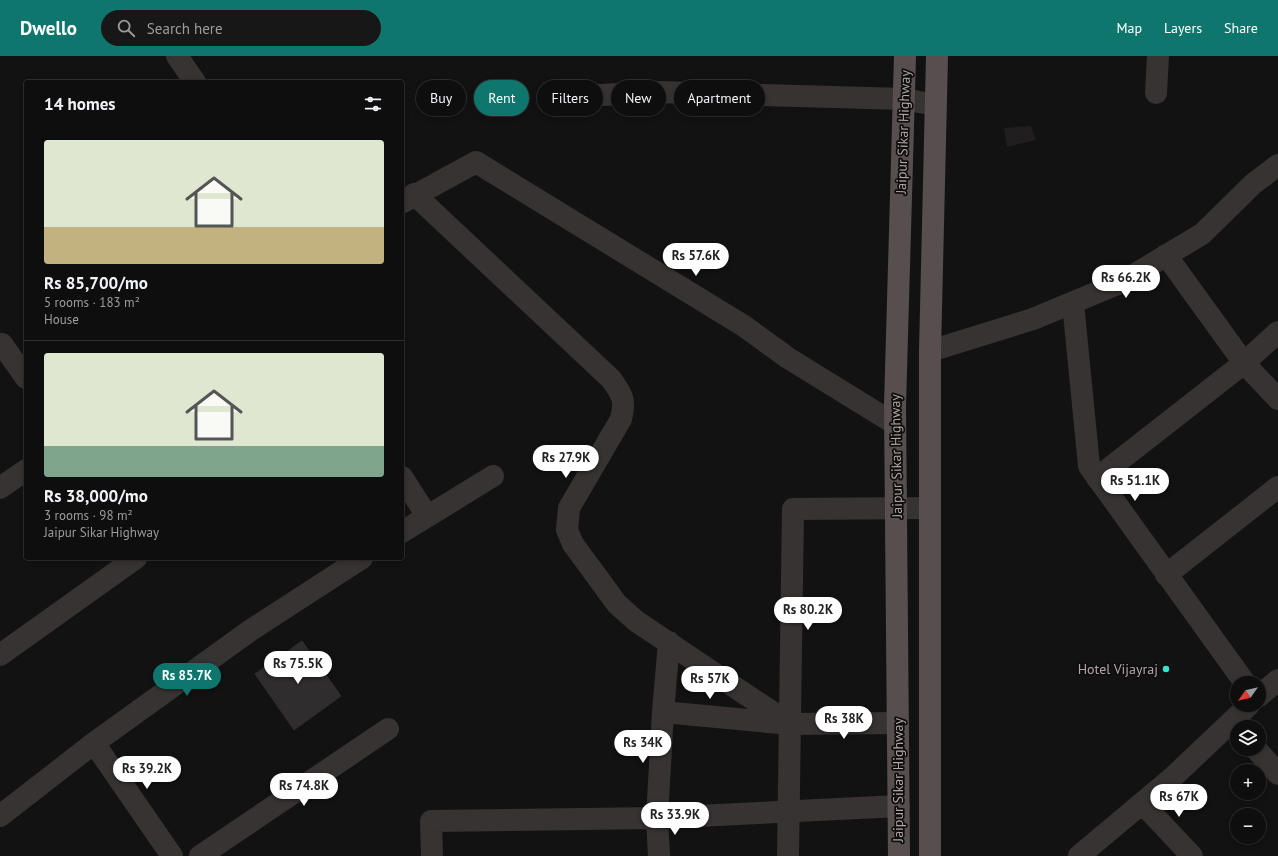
<!DOCTYPE html>
<html lang="en">
<head>
<meta charset="utf-8">
<style>
	body { margin:0; font-family:"PT Sans",sans-serif; background:#171717; color:#f1f3f6; height:100vh; display:flex; flex-direction:column; font-size:15px; white-space:nowrap }
	* { box-sizing:border-box; margin:0 }
	p { font-size:13px; color:#9b9c9e }
	.icon { flex:none; width:22px; height:22px; fill:none; stroke:currentColor; stroke-width:2; stroke-linecap:round; stroke-linejoin:round }
	.map { position:relative; flex:1; overflow:hidden }
	.sheet { position:absolute; left:24px; top:24px; width:380px; height:480px; display:flex; flex-direction:column; background:#0e0e0e; border-radius:4px; box-shadow:0 2px 6px #0003,0 0 0 1px #2e2e2e }
	.sheet>* { flex:none }
	.top-card { position:absolute; left:416px; top:24px; width:380px; height:36px; display:flex; gap:8px }
	.needle { width:26px; rotate:236deg }
	.controls { position:absolute; left:1230px; top:620px; display:grid; gap:8px }
	.controls a { display:grid; place-items:center; width:36px; height:36px; border-radius:50%; background:#0e0e0e; box-shadow:0 2px 6px #0003,0 0 0 1px #2e2e2e; font-size:20px }
	.price { position:absolute; translate:-50% -34px; padding:0 9px; border-radius:14px; background:#fff; color:#222; font-size:13px; line-height:26px; filter:drop-shadow(0 1px 2px #0008) }
	.price::after { content:''; position:absolute; left:50%; top:24px; width:12px; height:9px; margin-left:-6px; background:inherit; clip-path:polygon(0 0,100% 0,50% 100%) }
	.price.current { background:#0f766e; color:#fff }
	ul { padding:0; list-style:none }
	li { display:grid; align-content:center; gap:8px; height:212px; padding:0 20px }
	li+li { border-top:1px solid #2e2e2e }
	li span { display:grid; place-items:center; height:124px; border-radius:4px; color:#555 }
	li>.icon { margin-inline-start:auto }
	span .icon { width:72px; height:72px; fill:#fffc; stroke-width:1 }
	li b { font-size:17px }
	h2 { display:flex; justify-content:space-between; align-items:center; height:48px; padding:0 20px; font-size:17px }
	.tag { padding:0 14px; border-radius:18px; background:#0e0e0e; box-shadow:0 2px 6px #0003,0 0 0 1px #2e2e2e; font-size:14px; line-height:36px }
	.tag.current { background:#0f766e; color:#fff }
	header { display:flex; align-items:center; gap:24px; box-sizing:border-box; height:56px; padding:0 20px; background:#0f766e; color:#fff }
	header strong { font-size:19px }
	nav { display:flex; gap:22px; margin-inline-start:auto; font-size:14px }
	.search { width:280px; height:36px; background:#171717; display:flex; align-items:center; gap:10px; box-sizing:border-box; padding:0 14px; border-radius:22px; color:#9b9c9e; font-size:15px }
	.map>svg:first-child { display:block }
	.built { fill:#201e1e }
	.building { fill:#2f2d2d; stroke:#2f2d2c }
	.lines { fill:none; stroke-linecap:round; stroke-linejoin:round }
	.minor { stroke:#383333; stroke-width:22 }
	.major { stroke:#574f4f; stroke-width:22 }
	.poi-dot { fill:#36e7ce; stroke:#0e0d0d; stroke-width:1.5 }
	.labels { text-anchor:middle; stroke-width:3.5; stroke-linejoin:round; paint-order:stroke }
	.street-label { font-size:14px; fill:#b3a4a6; stroke:#0e0d0d }
	.poi-label { font-size:14px; fill:#b3a4a6; stroke:#0e0d0d; text-anchor:end }
</style>
</head>
<body>
<header>
<strong>Dwello</strong>
<div class="search"><svg class="icon" aria-label="search" viewBox="0 0 24 24"><circle cx="10" cy="10" r="6"/><path d="M15 15l6 6"/></svg>Search here</div>
<nav><a>Map</a><a>Layers</a><a>Share</a></nav>
</header>
<div class="map">
<svg width="1278" height="800" viewBox="0 0 1278 800">
	<rect width="100%" height="100%" fill="#131212"/>
	<path class="built" d="M1031,70L1036,84L1007,91L1004,72Z"/>
	<path class="building" d="M302,585L341,640L294,674L255,618Z"/>
	<g class="lines">
		<path class="minor" d="M177,0L195,26
			M1156,37L1158,0
			M565,41L656,36L904,43L935,49
			M414,138L611,323C622,338 626,344 621,363L569,452L567,474L573,488L617,548L636,565L790,668
			M403,146L476,106L744,270L788,302L895,368
			M1166,199L1244,307L1278,343
			M1073,247L1089,410L1245,627
			M2,288L26,322
			M930,295L1033,263L1122,226L1202,178L1253,128L1278,109
			M402,421L427,460
			M1097,422L1244,307L1278,276
			M0,432L26,414
			M402,476L493,420
			M1166,519L1278,431
			M669,586L663,656L790,668L898,667
			M0,599L136,502
			M1259,640L1278,624
			M94,687L172,800
			M1256,693L1278,718
			M1142,747L1192,800
			M0,760L94,687L251,574L362,502
			M200,800L388,673
			M432,800L431,765L657,762L899,750
			M659,800L657,762L663,656
			M788,800L793,453L929,452
			M1079,800L1172,722L1249,649"/>
		<path class="major" d="M899,800L895,350L905,0
			M930,800V295L937,0"/>
	</g>
	<circle class="poi-dot" cx="1166" cy="613" r="4"/>
	<g class="labels">
		<g class="street-label">
			<text transform="translate(903 76) rotate(-88)" y="5">Jaipur Sikar Highway</text>
			<text transform="translate(896 400) rotate(-91)" y="5">Jaipur Sikar Highway</text>
			<text transform="translate(898 724) rotate(-90)" y="5">Jaipur Sikar Highway</text>
		</g>
		<g class="poi-label">
			<text x="1158" y="618">Hotel Vijayraj</text>
		</g>
	</g>
</svg>
<div class="controls">
<a><svg class="needle" viewBox="-14 -14 28 28"><path d="M0-13l5 13h-10z" fill="#e53935"/><path d="M0 13l5-13h-10z" fill="#9b9c9e"/></svg></a>
<a><svg class="icon" aria-label="layers" viewBox="0 0 24 24"><path d="M12 4l9 5-9 5-9-5zM3 14l9 5 9-5"/></svg></a>
<a>+</a>
<a>−</a>
</div>
<b class="price" style="left:696px;top:221px">Rs 57.6K</b>
<b class="price" style="left:1126px;top:243px">Rs 66.2K</b>
<b class="price" style="left:566px;top:423px">Rs 27.9K</b>
<b class="price" style="left:1135px;top:446px">Rs 51.1K</b>
<b class="price" style="left:808px;top:575px">Rs 80.2K</b>
<b class="price" style="left:298px;top:629px">Rs 75.5K</b>
<b class="price current" style="left:187px;top:641px">Rs 85.7K</b>
<b class="price" style="left:710px;top:644px">Rs 57K</b>
<b class="price" style="left:844px;top:684px">Rs 38K</b>
<b class="price" style="left:643px;top:708px">Rs 34K</b>
<b class="price" style="left:147px;top:734px">Rs 39.2K</b>
<b class="price" style="left:304px;top:751px">Rs 74.8K</b>
<b class="price" style="left:1179px;top:762px">Rs 67K</b>
<b class="price" style="left:675px;top:780px">Rs 33.9K</b>
<div class="top-card">
<a class="tag">Buy</a>
<a class="tag current">Rent</a>
<a class="tag">Filters</a>
<a class="tag">New</a>
<a class="tag">Apartment</a>
</div>
<section class="sheet">
<h2>14 homes<svg class="icon" aria-label="filters" viewBox="0 0 24 24"><path d="M4 7h16M4 17h16"/><circle cx="9" cy="7" r="2"/><circle cx="15" cy="17" r="2"/></svg></h2>
<ul>
<li><span style="background:linear-gradient(#dfe7d0 70%,#c2b280 0)"><svg class="icon" aria-label="home" viewBox="0 0 24 24"><path d="M3 11l9-7 9 7M6 9v11h12V9"/></svg></span><div><b>Rs 85,700/mo</b><p>5 rooms · 183 m²</p><p>House</p></div></li>
<li><span style="background:linear-gradient(#dfe7d0 75%,#7fa58c 0)"><svg class="icon" aria-label="home" viewBox="0 0 24 24"><path d="M3 11l9-7 9 7M6 9v11h12V9"/></svg></span><div><b>Rs 38,000/mo</b><p>3 rooms · 98 m²</p><p>Jaipur Sikar Highway</p></div></li>
</ul>
</section>
</div>
</body>
</html>
